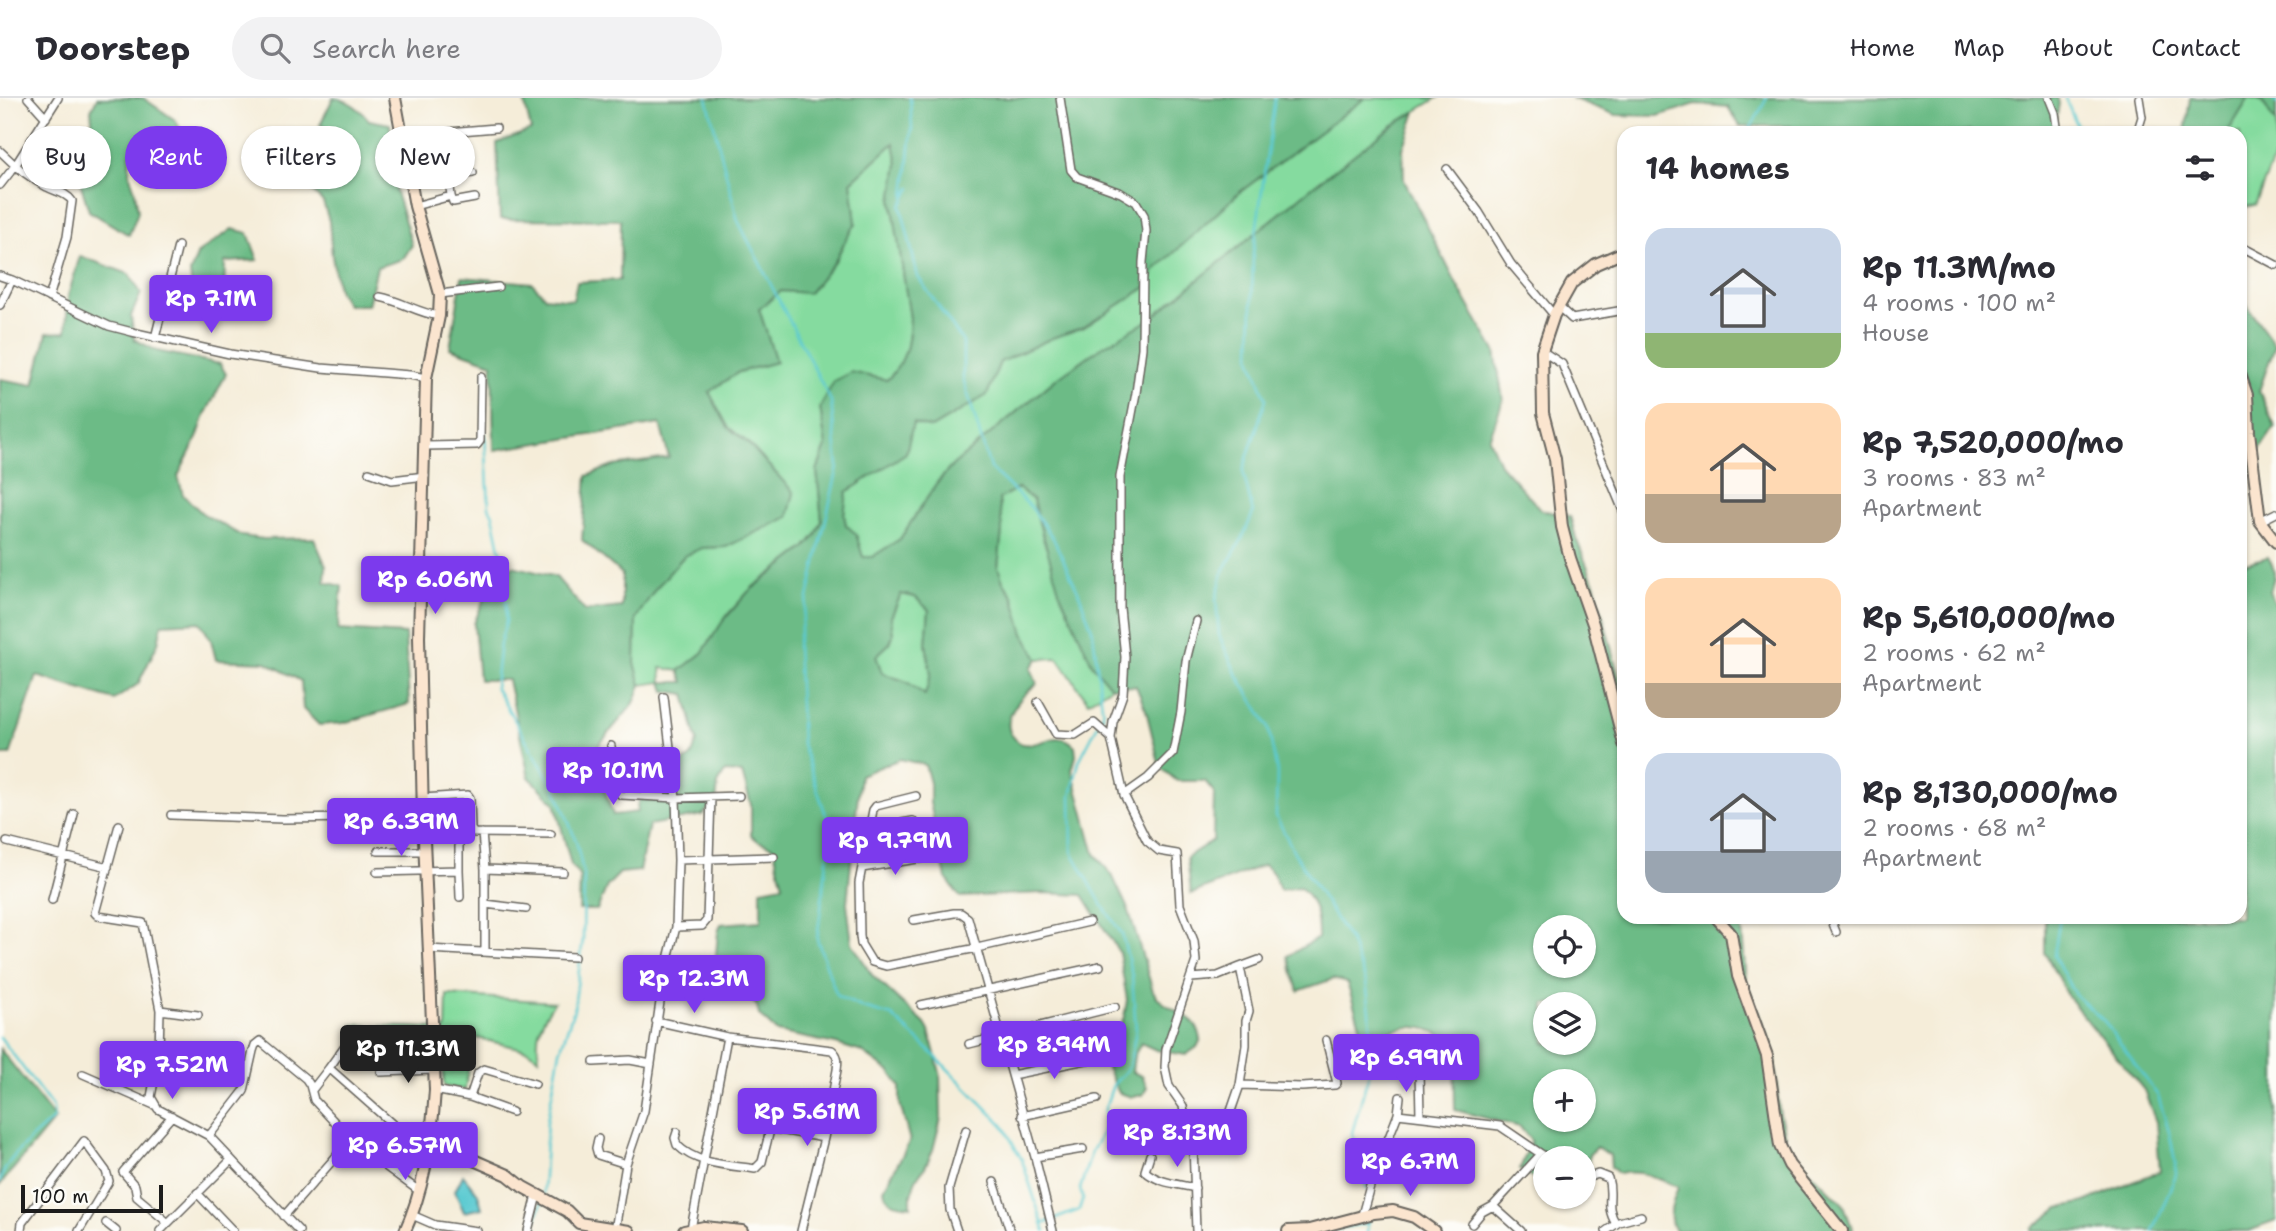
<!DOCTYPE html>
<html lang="en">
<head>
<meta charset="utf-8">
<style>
	body { margin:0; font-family:"Shantell Sans",sans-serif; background:#f2f2f3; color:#2b2b33; height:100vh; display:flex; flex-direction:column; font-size:26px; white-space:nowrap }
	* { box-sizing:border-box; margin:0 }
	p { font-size:23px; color:#7c7c81 }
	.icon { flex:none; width:38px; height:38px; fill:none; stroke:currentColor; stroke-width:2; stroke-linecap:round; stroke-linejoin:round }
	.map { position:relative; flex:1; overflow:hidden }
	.panel { position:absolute; left:1617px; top:28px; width:630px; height:798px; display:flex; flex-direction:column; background:#fff; border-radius:21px; box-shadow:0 2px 5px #0004 }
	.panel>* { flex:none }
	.hud { position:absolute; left:21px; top:28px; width:665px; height:63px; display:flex; gap:14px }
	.tools { position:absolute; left:1533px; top:817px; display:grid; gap:14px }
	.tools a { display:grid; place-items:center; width:63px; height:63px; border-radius:50%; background:#fff; box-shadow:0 2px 5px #0004; font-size:35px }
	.scale { position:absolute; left:21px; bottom:18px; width:142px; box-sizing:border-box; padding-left:7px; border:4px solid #1c1c1c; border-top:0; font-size:19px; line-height:24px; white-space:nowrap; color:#1c1c1c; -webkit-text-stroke:5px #fdfcf7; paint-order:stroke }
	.price { position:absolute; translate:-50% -60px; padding:0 16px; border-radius:7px; background:#7c3aed; color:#fff; font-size:23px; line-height:46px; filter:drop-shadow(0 2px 4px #0008) }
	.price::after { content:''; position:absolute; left:50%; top:42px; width:21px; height:16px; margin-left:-10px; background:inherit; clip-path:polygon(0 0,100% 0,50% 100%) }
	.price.on { background:#222; color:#fff }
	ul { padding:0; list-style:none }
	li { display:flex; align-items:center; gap:21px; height:175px; padding:0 28px }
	li span { display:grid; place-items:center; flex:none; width:196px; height:140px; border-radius:21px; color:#555 }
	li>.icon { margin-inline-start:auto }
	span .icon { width:84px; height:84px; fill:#fffc; stroke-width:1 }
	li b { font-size:30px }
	h2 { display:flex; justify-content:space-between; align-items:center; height:84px; padding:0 28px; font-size:30px }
	.pill { padding:0 24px; border-radius:32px; background:#fff; box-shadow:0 2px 5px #0004; font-size:24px; line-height:63px }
	.pill.on { background:#7c3aed; color:#fff }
	header { display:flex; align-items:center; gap:42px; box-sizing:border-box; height:98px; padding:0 35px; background:#fff; border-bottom:2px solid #e1e1e2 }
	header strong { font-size:33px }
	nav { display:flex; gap:38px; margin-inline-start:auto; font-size:24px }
	.search { width:490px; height:63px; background:#f2f2f3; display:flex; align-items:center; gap:18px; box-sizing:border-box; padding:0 24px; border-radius:38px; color:#7c7c81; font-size:26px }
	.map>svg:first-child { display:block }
	.green { fill:#85db9f; stroke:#507c5e; stroke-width:2 }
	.forest { fill:#6cbb86; stroke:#446c51; stroke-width:2; fill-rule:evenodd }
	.water { fill:#5ccad1; stroke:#3c7376; stroke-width:2 }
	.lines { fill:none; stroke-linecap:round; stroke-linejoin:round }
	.stream { stroke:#5ccad1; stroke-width:2.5 }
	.street-casing { stroke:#68655e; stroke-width:10 }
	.secondary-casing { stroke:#68655e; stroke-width:14 }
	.street { stroke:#fff; stroke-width:7 }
	.secondary { stroke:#fbe5cf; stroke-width:10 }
</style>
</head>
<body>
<header>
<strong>Doorstep</strong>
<div class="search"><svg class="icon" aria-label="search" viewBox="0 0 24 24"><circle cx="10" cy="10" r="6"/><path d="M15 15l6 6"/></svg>Search here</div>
<nav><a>Home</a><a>Map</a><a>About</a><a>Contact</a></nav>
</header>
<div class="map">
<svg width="2276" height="1133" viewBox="0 0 2276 1133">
	<rect width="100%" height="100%" fill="#fdfcf7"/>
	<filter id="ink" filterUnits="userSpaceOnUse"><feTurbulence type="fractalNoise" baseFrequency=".0143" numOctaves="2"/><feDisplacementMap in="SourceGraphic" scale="14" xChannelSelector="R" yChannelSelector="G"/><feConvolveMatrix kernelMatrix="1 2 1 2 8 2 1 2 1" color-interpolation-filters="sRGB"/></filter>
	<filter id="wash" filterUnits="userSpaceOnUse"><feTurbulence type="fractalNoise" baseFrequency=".00686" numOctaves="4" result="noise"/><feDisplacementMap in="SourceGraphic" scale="28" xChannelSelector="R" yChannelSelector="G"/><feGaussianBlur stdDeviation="1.57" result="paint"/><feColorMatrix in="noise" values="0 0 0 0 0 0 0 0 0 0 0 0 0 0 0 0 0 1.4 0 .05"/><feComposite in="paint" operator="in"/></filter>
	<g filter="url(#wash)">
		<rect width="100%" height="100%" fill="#f5edd9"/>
		<path class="green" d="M1365,0H1437L1393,27L1316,86L1149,222L1100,250L1056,281L953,367L937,384L900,441L872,459H863L846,427L844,417L847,394L906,355L913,325L932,330L987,297L1000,264L1052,240L1084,229L1148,188L1155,172L1240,94Z
			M2249,0C2267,0 2265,13 2276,24V55L2255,107L2240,110V35H2227Z
			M894,44L898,66L892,103L910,220C909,247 906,263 887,282L870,279L820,309L826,348L817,373L822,423L816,437L805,450L754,488L728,516L702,555L679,573L661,570L662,584L641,587L635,565L636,520L656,490L684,458L702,450L726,449L788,418L794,395L748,345L728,329L709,294L739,274L776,264L759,211L781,193L809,195L835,163L846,141L856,125L851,84Z
			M1018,390L1033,402L1044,444L1092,566L1111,589L1088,604L1058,560L1038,561L1024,536L1013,498L1003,484L998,470L1002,433L999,400Z
			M901,496L915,499L929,511L926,546L931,576L925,598L907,584L882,575L876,558L890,545L893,537L891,519Z
			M447,897L554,904C540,926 535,933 539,960L527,952L473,939L465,992L444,988L443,947L369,952L354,927L446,931Z"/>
		<path class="forest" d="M97,0H143L175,22L192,50L191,64L180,71L143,45L130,56L129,74L135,94L138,114L129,137L89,113L76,71L95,52L91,12Z
			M333,0C348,1 360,11 369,22L390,26L396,94L412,147L403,161L377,169L368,207H347L338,192L332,158L329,123L323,104L304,85L309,73L336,59L337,46L332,33L320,27Z
			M508,0H1365L1240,94L1155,172L1148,188L1084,229L1052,240L1000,264L987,297L931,330L913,325L906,355L847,394L844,417L846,427L856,436L863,459H872L900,441L937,385L953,367L1056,281L1100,250L1149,222L1316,86L1393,27L1416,14L1403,51L1404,82L1457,187L1495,253L1503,302L1489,341L1500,366L1541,412L1570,418L1576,440L1595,488L1624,599V819L1741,820L1746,884L1774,957L1779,1012L1786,1044L1801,1064L1844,1107L1853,1133H1675C1666,1117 1673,1105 1678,1089C1658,1080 1641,1071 1619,1076L1611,1069L1610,1057L1596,1049L1589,1057L1588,1070L1584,1077V1060H1545V1076L1540,1081H1534L1520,1071L1531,1043L1520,1029L1455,1012L1454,946C1423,921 1399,927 1365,943L1347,885L1333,881L1298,893L1288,858L1318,840C1318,819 1316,803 1300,789L1280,792L1273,775L1264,767L1191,796L1187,759L1213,742L1214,694L1205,683H1177L1160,669L1146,612L1136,588L1111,589L1092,566L1059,493L1033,402L1018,390L999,401L1002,433L998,469L1003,484L1013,498L1024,536L1038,561L1031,570L1037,586C1024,595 1001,619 1011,636C1014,640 1018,645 1023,646C1042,650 1057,629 1075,648L1076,658L1072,672L1095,756L1112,777L1129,813L1153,893C1166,916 1195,911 1201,941L1197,949L1186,957L1156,952L1141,945L1134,958L1132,974L1142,978L1147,989L1143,997L1132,999L1119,995L1107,970L1108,955L1124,919L1127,902L1119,854L1083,797L1041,795L960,799L946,780L930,705V685L925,667L900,661L860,677L847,805L852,845L872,877L925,926L929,933L940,975L941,1020L933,1052L925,1069L916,1081L911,1097V1108C897,1106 886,1106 884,1091L910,1043L900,1006V988L890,974L862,954L836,946L777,934L759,917L757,908L751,901L736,894L732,886V874L715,868L718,834L721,826L761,823V791L783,787L773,749L758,743L751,737V707L742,675L725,674L718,686L716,704L702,717L649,727L639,773L620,775L607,788L597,812H579L580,779L571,767L555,705L529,679L508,582H479L474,526L488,491L513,468L556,479L585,513L622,509V476L582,442L587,378L613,368L669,360L660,326L494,352L492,265L450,250L462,179L532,185L545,199L573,202L577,184L620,182L621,122L500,121L497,45L531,32L524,2ZM894,45L898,66L892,103L910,220C909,247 906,263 887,282L851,274L834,283L820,309L826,348L817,373L822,423L816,437L805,450L748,494L723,523L702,555L679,573L684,584H662L665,593L685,596L697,643L691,659L655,683L642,694L637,708L638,714L613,717L592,655L634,605L641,587L635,565L636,520L656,490L684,458L702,450L726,449L788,419L794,395L748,345L728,329L709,294L739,274L776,264L759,211L781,193L809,195L835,163L846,141L856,125L851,84ZM901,496L915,499L929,512L926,546L931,576L925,597L907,584L882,575L876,558L890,545L893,537L891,519ZM1545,830H1584V868H1545ZM1545,906H1584V945H1545ZM1545,984H1584V1022H1545Z
			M1571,0H2057L2059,5L2054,35H1973L1970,33L1960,35H1801V33L1789,28H1740L1728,9L1696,6L1658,18L1616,17Z
			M2190,0H2276V24C2265,13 2267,0 2249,0L2227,35H2185Z
			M232,131L248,135L258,162L225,164L224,196L221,218L195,217L190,175L198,155Z
			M80,158L129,176L141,195L131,218L134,241L157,253L220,266L226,276L205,317L197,340L178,378L183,397L202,415L242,438L264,441L314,440L326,468L325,484L342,488L338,532L405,536L409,606L343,625L319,627L303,611L301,583L266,564L216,562L211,542L200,524L162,526L158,545L138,586L114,602L37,578L10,657H0V281L34,287L47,235L66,234L68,198Z
			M2240,198L2275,247L2259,293L2275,329L2260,351L2240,408Z
			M2268,459C2276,472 2276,479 2269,493L2276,507V1123L2249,1133H2032L2033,1130L2059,1110L2085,1104L2160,1073L2156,1024L2144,992L2068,899L2045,855V819H2240V462L2243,466Z
			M0,951L55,1021L0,1087Z"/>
		<path class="water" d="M463,1077L478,1096L482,1110L464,1114L455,1093Z"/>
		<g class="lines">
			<path class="stream" d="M707,0L738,123L831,303L838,369L797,547L802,646L831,732L817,841L837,898L863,910L892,918L932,955L1003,1027L1022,1062L1045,1133
				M910,0L912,30L905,99L911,90L901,108L918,179L963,244V280L990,370L1031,409L1053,440L1078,493L1093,534L1103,617L1079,663L1071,698L1072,754L1101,805L1122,836L1132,878L1136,932L1129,969L1113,987L1105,1010V1030L1092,1053L1080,1091L1083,1101L1079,1112L1042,1126
				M1275,0L1253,156L1251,260L1266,301L1243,373L1253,415L1242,441L1223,474L1216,501L1219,537L1235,573L1268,628L1277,674L1276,718L1294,754L1350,843L1366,884L1370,914L1371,968L1352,1035L1367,1091
				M2065,0L2080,35
				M2271,0L2276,5
				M1748,35L1767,0
				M485,335L489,409L493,417L500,451L506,466V524L500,545L495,589L558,696L576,743L584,778L583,841L574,911L560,953L547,1023L543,1097
				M2060,819L2054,858L2075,897L2105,924L2158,998L2170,1037L2177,1074L2153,1133
				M0,939L53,1010L54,1020C35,1038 6,1058 0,1084
				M1329,1132L1368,1125V1118
				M532,1133L542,1104
				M1367,1133L1368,1125"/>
		</g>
	</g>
	<g filter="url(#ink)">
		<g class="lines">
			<defs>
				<path id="street" d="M28,0L46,20
					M1060,0L1071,72L1077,79L1121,95L1136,104L1144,117L1146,133L1143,164L1142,250L1136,295L1120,379V510L1125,559L1123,596L1113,624L1111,640L1124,697L1147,743L1159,753L1177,756L1180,807L1194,843L1196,863L1166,951L1165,969L1169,988L1183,1008L1187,1034L1193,1046L1196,1133
					M2049,0L2055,15L2058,35
					M2137,35L2142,19L2139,0
					M401,38L496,30
					M0,53C14,67 29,80 47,89C56,94 66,94 72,103L67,139L49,200
					M1447,71L1479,114L1511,166L1554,217
					M0,87L15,68L58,0
					M451,98L453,104L475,100
					M415,108L451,98L449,81L451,78L473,75
					M2240,148L2276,167
					M0,178L12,182L109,228L132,234L230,256L321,270L410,277L426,280
					M440,196L498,189
					M380,199C401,203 418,215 439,218
					M0,207L12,182
					M1559,209L1572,221L1624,212
					M155,240L178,148
					M1542,253L1562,266L1624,415
					M426,348L477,347L480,343L481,279
					M369,374L392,382L425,378
					M2260,423L2276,415
					M1038,604L1056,636L1075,637L1094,625L1111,640
					M611,648L616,692L621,697L676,700L739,698
					M1124,697L1148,680L1173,655L1181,614L1186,563L1196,523
					M916,698L876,708L873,712L859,785L860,838L861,846L872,864L886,868L977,850L1089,824
					M423,700L468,697L470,700L471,731L474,735L551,736
					M171,717L283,721L423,719
					M119,727L95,815L98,818L143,825L160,912L159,956L151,999L158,1011L209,1038L299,1133
					M869,731L913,723
					M482,735L485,771V854
					M7,744L108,769
					M378,753H425
					M678,762L774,759
					M862,770L923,760
					M485,771L563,774
					M459,772L460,799
					M377,774L459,772V745
					M52,802L74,716
					M485,806L526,811
					M1830,819L1836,834
					M914,822L954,815H961L968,820L1035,1059L1053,1133
					M676,829L702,828L707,822L711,699
					M428,851L574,859
					M1240,869L1259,862
					M1191,880L1218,878L1240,869L1249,913L1246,923V947L1240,987L1231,1013L1220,1031L1193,1046
					M921,907L1100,868
					M160,912L198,917
					M656,923L727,939L832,952C839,958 838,963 837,972L824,1040L801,1133
					M969,946L1115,909
					M594,964L630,962L651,966
					M329,970L344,949
					M1419,973L1420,1018
					M381,974L434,972
					M83,976L154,1007
					M1012,977L1091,961
					M1240,987L1302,989L1335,987L1337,985L1326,942
					M312,992L329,970L398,1031L429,1052
					M435,992L470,999L512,1014
					M470,999L478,975L484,971L535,986
					M1398,1016L1400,999
					M1022,1018L1097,1001
					M677,1034L675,1040L677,1047C697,1067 729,1067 755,1071L762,1064L770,1032L775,1031L824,1040
					M209,1038L244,993L253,953L255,947L260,943L306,981L310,987L314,1002L355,1046
					M598,1041L596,1050L598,1057L626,1066
					M1150,1057L1145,1073C1158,1085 1178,1086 1195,1090
					M1035,1059L1083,1051
					M1584,1081L1598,1076L1608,1080C1614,1099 1604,1106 1616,1126
					M994,1084L1010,1133
					M197,1095L233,1133
					M412,1117L435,1127L477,1133
					M1362,1117L1370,1088L1398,1016L1500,1028L1547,1060
					M284,1118L346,1047L355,1046L419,1093
					M167,1124L137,1099L135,1088L123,1074L172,1018
					M106,1125L116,1133
					M1472,1126L1482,1114L1493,1108
					M691,1131L727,939
					M615,1132L626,1066L644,1013L664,877L676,829L678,762L676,700L664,599
					M21,1133L22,1125L84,1043L106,1073L109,1083L79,1133
					M160,1133L231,1062
					M528,1133L537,1097
					M957,1133L950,1112L949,1090L966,1032
					M1521,1133L1493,1108L1540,1057
					M1606,1133L1619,1124L1641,1118"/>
				<path id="secondary" d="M395,0L415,108L440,196L439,218L426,280L419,539L423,719L435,992C432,1040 425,1089 405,1133
					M1624,154L1596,166L1572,185L1554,217L1542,253L1543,315L1555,361L1562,429L1570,460L1593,526L1624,646
					M2240,276L2247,297L2249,334L2260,423L2276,444
					M1716,819L1731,836L1738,878L1767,958L1780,1048L1789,1067L1842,1133
					M430,1043L508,1077L523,1089L567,1113L579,1125L629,1133
					M684,1133L704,1129L742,1133
					M1288,1133L1309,1132L1374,1115L1393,1113L1414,1119L1434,1133"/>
			</defs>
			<use href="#street" class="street-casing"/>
			<use href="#secondary" class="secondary-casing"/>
			<use href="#street" class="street"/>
			<use href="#secondary" class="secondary"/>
		</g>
	</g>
</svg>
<div class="tools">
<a><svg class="icon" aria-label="locate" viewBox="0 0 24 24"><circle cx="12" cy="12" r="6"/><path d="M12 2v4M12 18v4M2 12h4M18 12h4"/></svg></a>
<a><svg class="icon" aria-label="layers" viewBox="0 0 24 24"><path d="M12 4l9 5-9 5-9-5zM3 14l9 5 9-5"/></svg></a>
<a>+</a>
<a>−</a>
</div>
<div class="scale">100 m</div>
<b class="price" style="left:211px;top:237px">Rp 7.1M</b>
<b class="price" style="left:435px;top:518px">Rp 6.06M</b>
<b class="price" style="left:613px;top:709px">Rp 10.1M</b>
<b class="price" style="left:401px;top:760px">Rp 6.39M</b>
<b class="price" style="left:895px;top:779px">Rp 9.79M</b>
<b class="price" style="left:694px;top:917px">Rp 12.3M</b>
<b class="price" style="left:1054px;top:983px">Rp 8.94M</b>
<b class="price on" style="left:408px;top:987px">Rp 11.3M</b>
<b class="price" style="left:1406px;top:996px">Rp 6.99M</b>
<b class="price" style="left:172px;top:1003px">Rp 7.52M</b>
<b class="price" style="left:807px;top:1050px">Rp 5.61M</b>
<b class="price" style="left:1177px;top:1071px">Rp 8.13M</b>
<b class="price" style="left:405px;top:1084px">Rp 6.57M</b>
<b class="price" style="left:1410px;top:1100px">Rp 6.7M</b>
<div class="hud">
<a class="pill">Buy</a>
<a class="pill on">Rent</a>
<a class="pill">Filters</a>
<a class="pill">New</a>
</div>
<section class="panel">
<h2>14 homes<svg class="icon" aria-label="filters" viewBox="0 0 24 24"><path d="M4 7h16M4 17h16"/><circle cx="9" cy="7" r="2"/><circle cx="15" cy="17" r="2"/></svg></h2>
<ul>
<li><span style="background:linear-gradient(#c9d6e8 75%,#8fb573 0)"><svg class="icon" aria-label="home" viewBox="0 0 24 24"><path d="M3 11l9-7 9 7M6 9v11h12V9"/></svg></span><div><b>Rp 11.3M/mo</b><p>4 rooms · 100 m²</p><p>House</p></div></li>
<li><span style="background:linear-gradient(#ffd9b3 65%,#b9a48a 0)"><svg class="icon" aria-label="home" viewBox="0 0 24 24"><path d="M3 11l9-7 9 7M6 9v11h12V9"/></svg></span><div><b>Rp 7,520,000/mo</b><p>3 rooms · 83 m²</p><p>Apartment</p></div></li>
<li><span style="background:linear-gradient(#ffd9b3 75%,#b9a48a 0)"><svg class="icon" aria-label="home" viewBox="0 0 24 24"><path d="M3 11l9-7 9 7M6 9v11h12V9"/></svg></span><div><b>Rp 5,610,000/mo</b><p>2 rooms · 62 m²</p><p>Apartment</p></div></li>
<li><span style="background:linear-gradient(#c9d6e8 70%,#9aa5b1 0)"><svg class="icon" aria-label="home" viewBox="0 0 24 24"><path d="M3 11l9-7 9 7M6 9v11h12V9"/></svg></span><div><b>Rp 8,130,000/mo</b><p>2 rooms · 68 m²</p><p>Apartment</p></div></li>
</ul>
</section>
</div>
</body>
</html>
